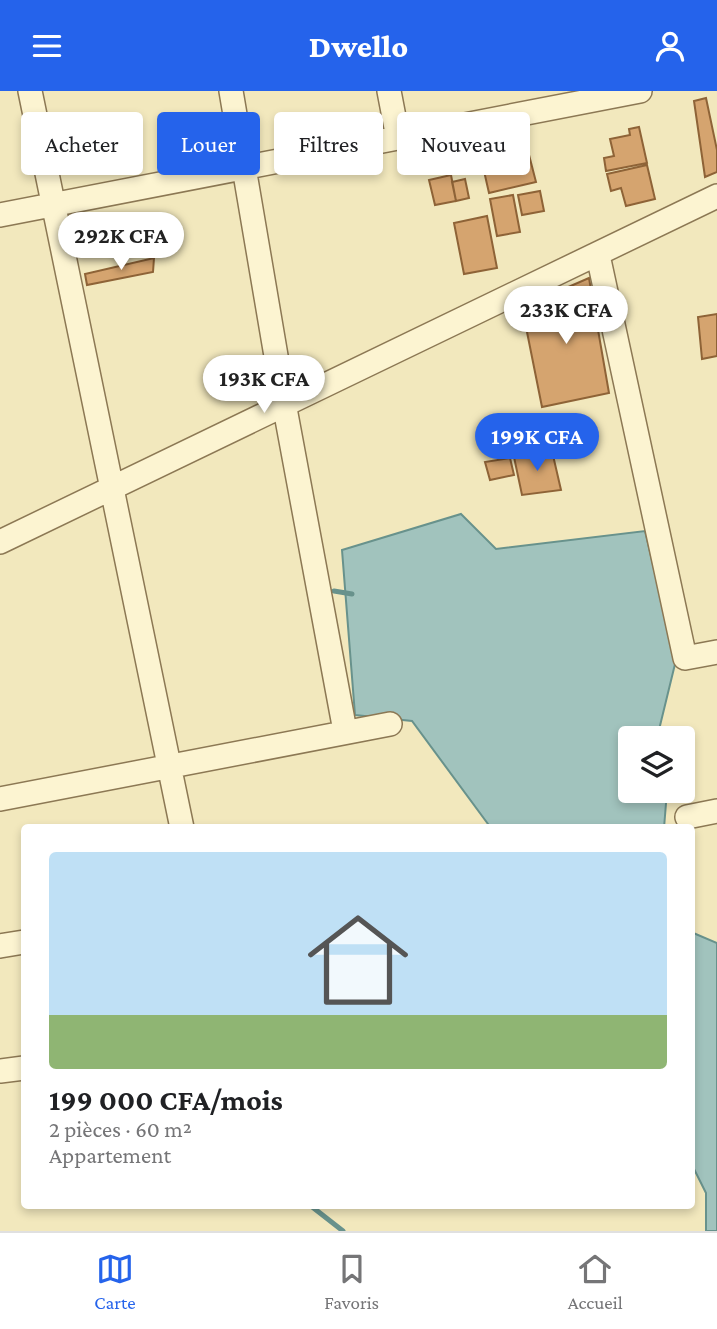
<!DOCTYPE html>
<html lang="fr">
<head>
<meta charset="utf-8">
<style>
	body { margin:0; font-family:"Crimson Pro",serif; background:#f6f6f6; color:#202124; height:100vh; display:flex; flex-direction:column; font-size:26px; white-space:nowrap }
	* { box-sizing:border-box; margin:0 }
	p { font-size:23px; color:#757577 }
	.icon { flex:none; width:38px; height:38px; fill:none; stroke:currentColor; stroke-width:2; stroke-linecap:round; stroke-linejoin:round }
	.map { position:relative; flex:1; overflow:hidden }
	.side { position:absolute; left:21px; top:733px; width:674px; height:385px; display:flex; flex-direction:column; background:#fff; border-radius:7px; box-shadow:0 4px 10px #0003 }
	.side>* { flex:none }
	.top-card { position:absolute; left:21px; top:21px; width:676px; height:63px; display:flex; gap:14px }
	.tools { position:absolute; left:618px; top:635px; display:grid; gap:14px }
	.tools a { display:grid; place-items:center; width:77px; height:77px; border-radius:7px; background:#fff; box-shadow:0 4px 10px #0003; font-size:35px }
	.price { position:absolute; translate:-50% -60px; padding:0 16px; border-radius:24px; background:#fff; color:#222; font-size:23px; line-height:46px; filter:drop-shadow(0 2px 4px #0008) }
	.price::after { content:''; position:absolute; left:50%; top:42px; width:21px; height:16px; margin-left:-10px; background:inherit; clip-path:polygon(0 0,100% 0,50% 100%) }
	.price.on { background:#2563eb; color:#fff }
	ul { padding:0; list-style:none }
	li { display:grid; align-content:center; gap:14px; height:371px; padding:0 28px }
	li+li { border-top:2px solid #e0e0e0 }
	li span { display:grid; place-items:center; height:217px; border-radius:7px; color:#555 }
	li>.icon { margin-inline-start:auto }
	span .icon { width:126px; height:126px; fill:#fffc; stroke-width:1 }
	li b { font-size:30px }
	.pill { padding:0 24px; border-radius:7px; background:#fff; box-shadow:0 4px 10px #0003; font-size:24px; line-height:63px }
	.pill.on { background:#2563eb; color:#fff }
	header { display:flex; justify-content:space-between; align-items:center; height:91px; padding:0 28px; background:#2563eb; color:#fff; font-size:32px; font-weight:800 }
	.tab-bar { display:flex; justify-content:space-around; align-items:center; height:98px; border-top:2px solid #e0e0e0; background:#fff; font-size:19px; color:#757577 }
	.tab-bar a { display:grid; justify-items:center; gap:4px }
	.tab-bar .on { color:#2563eb }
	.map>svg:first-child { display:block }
	.water { fill:#a1c3bd; stroke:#68928c; stroke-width:2 }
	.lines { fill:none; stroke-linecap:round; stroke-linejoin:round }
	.stream { stroke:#68928c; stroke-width:5 }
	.building { fill:#d5a46f; stroke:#8e6337; stroke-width:2 }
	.minor-casing { stroke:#8c7854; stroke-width:26 }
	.minor { stroke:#fcf4d1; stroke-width:23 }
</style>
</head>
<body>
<header><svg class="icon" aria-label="menu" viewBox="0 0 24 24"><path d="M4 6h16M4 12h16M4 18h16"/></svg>Dwello<svg class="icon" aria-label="person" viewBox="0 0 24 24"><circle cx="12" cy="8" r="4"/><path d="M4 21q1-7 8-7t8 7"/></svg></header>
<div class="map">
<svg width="717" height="1140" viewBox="0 0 717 1140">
	<rect width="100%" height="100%" fill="#f2e8bd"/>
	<path class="water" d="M461,423L496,458L645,440L676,569L657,647L630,648V700H667L664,737H491L412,630L355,624L342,459Z
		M691,841L717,852V1140H706V1102L691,1072Z"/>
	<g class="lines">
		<path class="stream" d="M334,500L352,503
			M311,1115L343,1140"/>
	</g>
	<path class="building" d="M706,7L717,59V81L705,86L694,10Z
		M639,36L647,72L606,80L604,67L614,65L610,48L630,44L629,38Z
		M474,42L475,51L455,55L454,46Z
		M475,51L478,62L434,71L431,60Z
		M528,60L536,91L489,102L484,80L515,72L513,63Z
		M478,62L480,73L468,75L466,65Z
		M647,74L655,108L626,115L621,97L611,100L607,83Z
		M451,84L456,110L435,114L429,89Z
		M465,88L469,107L456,110L452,91Z
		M540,100L544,120L522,124L518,104Z
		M513,104L520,141L497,145L490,108Z
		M487,125L497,177L464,183L454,132Z
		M154,167L153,181L87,194L85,183Z
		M589,187L609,302L542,316L522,216Z
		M717,223V265L702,268L698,226Z
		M552,360L561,399L522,404L514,366Z
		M510,367L514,384L490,389L485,371Z"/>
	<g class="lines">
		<defs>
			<path id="minor" d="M30,0L182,737
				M231,0L284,312L345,640
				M389,0L398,47
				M0,124L640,0
				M598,164L685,567L717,561
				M0,451L717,105
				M0,708L390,633
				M687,726L717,720
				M0,855L24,851
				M0,980L24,977"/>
		</defs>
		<use href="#minor" class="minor-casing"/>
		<use href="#minor" class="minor"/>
	</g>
</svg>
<div class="tools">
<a><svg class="icon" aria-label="layers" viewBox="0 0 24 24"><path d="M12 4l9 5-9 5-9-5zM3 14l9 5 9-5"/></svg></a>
</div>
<b class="price" style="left:121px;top:181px">292K CFA</b>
<b class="price" style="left:566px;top:255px">233K CFA</b>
<b class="price" style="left:264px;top:324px">193K CFA</b>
<b class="price on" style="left:537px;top:382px">199K CFA</b>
<div class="top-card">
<a class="pill">Acheter</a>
<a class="pill on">Louer</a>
<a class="pill">Filtres</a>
<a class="pill">Nouveau</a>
</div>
<section class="side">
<ul>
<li><span style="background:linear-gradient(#bfe0f5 75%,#8fb573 0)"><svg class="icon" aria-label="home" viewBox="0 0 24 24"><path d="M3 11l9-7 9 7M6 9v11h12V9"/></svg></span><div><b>199 000 CFA/mois</b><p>2 pièces · 60 m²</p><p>Appartement</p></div></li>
</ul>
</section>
</div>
<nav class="tab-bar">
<a class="on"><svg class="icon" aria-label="map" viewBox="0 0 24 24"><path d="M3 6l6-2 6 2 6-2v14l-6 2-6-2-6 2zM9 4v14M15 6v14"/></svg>Carte</a>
<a><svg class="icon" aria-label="saved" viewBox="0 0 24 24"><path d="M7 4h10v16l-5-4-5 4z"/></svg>Favoris</a>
<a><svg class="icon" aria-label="home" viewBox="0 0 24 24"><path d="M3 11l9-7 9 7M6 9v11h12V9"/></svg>Accueil</a>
</nav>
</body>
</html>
